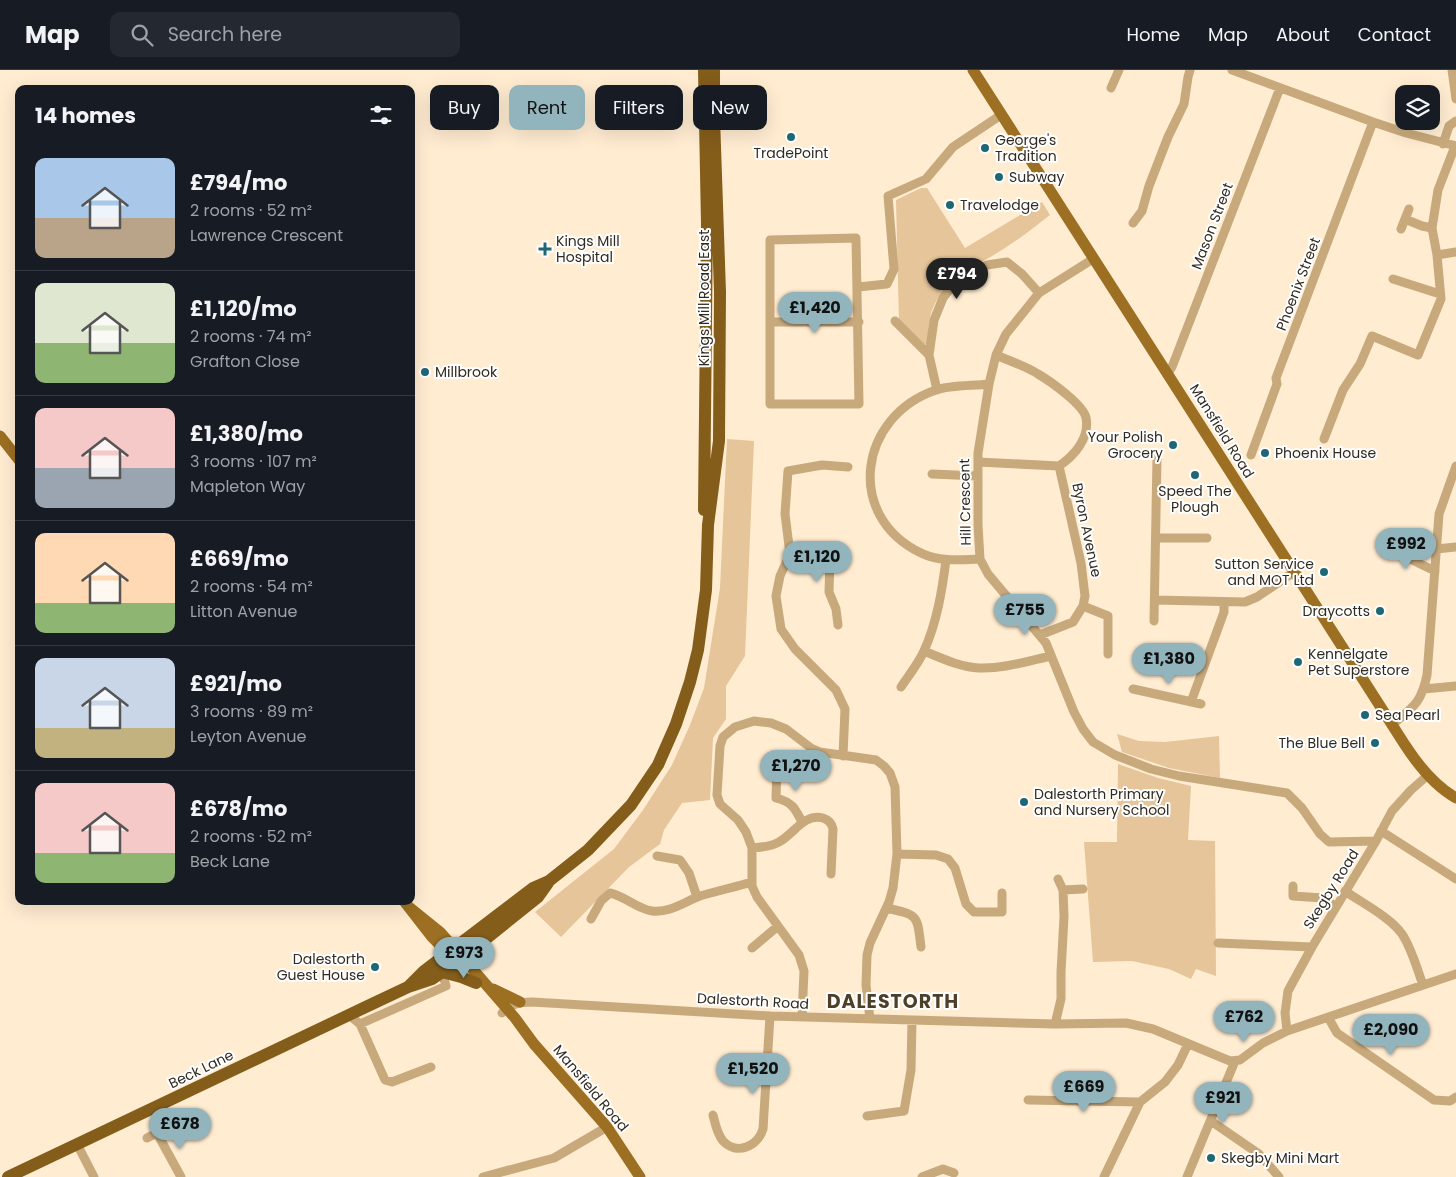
<!DOCTYPE html>
<html lang="en">
<head>
<meta charset="utf-8">
<style>
	body { margin:0; font-family:Poppins,sans-serif; background:#242831; color:#f1f3f6; height:100vh; display:flex; flex-direction:column; font-size:19px; white-space:nowrap }
	* { box-sizing:border-box; margin:0 }
	p { font-size:16px; color:#9ea1a6 }
	.icon { flex:none; width:28px; height:28px; fill:none; stroke:currentColor; stroke-width:2; stroke-linecap:round; stroke-linejoin:round }
	.map { position:relative; flex:1; overflow:hidden }
	.side { position:absolute; left:15px; top:15px; width:400px; height:820px; display:flex; flex-direction:column; background:#171b24; border-radius:10px; box-shadow:0 5px 20px #0002 }
	.side>* { flex:none }
	.top-card { position:absolute; left:430px; top:15px; width:475px; height:45px; display:flex; gap:10px }
	.buttons { position:absolute; left:1395px; top:15px; display:grid; gap:10px }
	.buttons a { display:grid; place-items:center; width:45px; height:45px; border-radius:10px; background:#171b24; box-shadow:0 5px 20px #0002; font-size:25px }
	.price { position:absolute; translate:-50% -42px; padding:0 11px; border-radius:18px; background:#92b4bc; color:#111; font-size:16px; line-height:32px; filter:drop-shadow(0 1px 2px #0008) }
	.price::after { content:''; position:absolute; left:50%; top:30px; width:15px; height:11px; margin-left:-8px; background:inherit; clip-path:polygon(0 0,100% 0,50% 100%) }
	.price.on { background:#222; color:#fff }
	ul { padding:0; list-style:none }
	li { display:flex; align-items:center; gap:15px; height:125px; padding:0 20px }
	li+li { border-top:1px solid #363941 }
	li span { display:grid; place-items:center; flex:none; width:140px; height:100px; border-radius:10px; color:#555 }
	li>.icon { margin-inline-start:auto }
	span .icon { width:60px; height:60px; fill:#fffc; stroke-width:1 }
	li b { font-size:21px }
	h2 { display:flex; justify-content:space-between; align-items:center; height:60px; padding:0 20px; font-size:21px }
	.chip { padding:0 18px; border-radius:10px; background:#171b24; box-shadow:0 5px 20px #0002; font-size:18px; line-height:45px }
	.chip.on { background:#92b4bc; color:#111 }
	header { display:flex; align-items:center; gap:30px; box-sizing:border-box; height:70px; padding:0 25px; background:#171b24; border-bottom:1px solid #363941 }
	header strong { font-size:24px }
	nav { display:flex; gap:28px; margin-inline-start:auto; font-size:18px }
	.search { width:350px; height:45px; background:#242831; display:flex; align-items:center; gap:12px; box-sizing:border-box; padding:0 18px; border-radius:10px; color:#9ea1a6; font-size:19px }
	.map>svg:first-child { display:block }
	.green { fill:#e5c599 }
	.lines { fill:none; stroke-linecap:round; stroke-linejoin:round }
	.minor { stroke:#c8a97c; stroke-width:9 }
	.major { stroke:#9c6f22; stroke-width:11 }
	.highway { stroke:#845d1b; stroke-width:12 }
	.poi-dot { fill:#1f6775; stroke:#fff; stroke-width:2 }
	.labels { text-anchor:middle; stroke-width:4; stroke-linejoin:round; paint-order:stroke }
	.poi-label { font-size:14px; fill:#312a20; stroke:#fff; text-anchor:start }
	.street-label { font-size:14px; fill:#312a20; stroke:#fff }
	.district-label { font-size:19px; font-weight:bold; letter-spacing:1px; fill:#4e3f29; stroke:#fff }
</style>
</head>
<body>
<header>
<strong>Map</strong>
<div class="search"><svg class="icon" aria-label="search" viewBox="0 0 24 24"><circle cx="10" cy="10" r="6"/><path d="M15 15l6 6"/></svg>Search here</div>
<nav><a>Home</a><a>Map</a><a>About</a><a>Contact</a></nav>
</header>
<div class="map">
<svg width="1456" height="1107" viewBox="0 0 1456 1107">
	<rect width="100%" height="100%" fill="#ffecd1"/>
	<path class="green" d="M921,118H927L965,178L1042,132L1050,145C1033,158 1016,172 997,183C971,199 938,214 930,247C928,256 928,265 927,274L922,275L899,252L896,130Z
		M727,369L754,371L745,586L726,616V649L713,668L710,730L682,733L664,760L660,774L629,797L561,867L535,842L614,779L643,740L672,695L690,655L704,618L720,518Z
		M1117,664L1139,671L1165,672L1219,666L1220,708L1169,698L1122,682Z
		M1118,694L1158,708L1191,716L1188,770L1215,771L1216,906L1196,899L1191,909L1169,899L1132,891L1093,892L1084,772H1117Z"/>
	<g class="lines">
		<path class="minor" d="M1232,0L1373,52L1406,63L1456,76
			M1452,0L1456,29
			M1111,18L1119,0
			M1443,74L1449,56L1456,51
			M1405,149L1422,156L1432,158
			M1133,153L1142,141L1149,116L1168,67L1184,34L1188,7L1190,0
			M1401,159L1409,139
			M856,168L859,334H770V170Z
			M1437,185L1456,182
			M1093,189L1039,223L1006,264L996,285L989,314L978,383V455L980,489L988,504L1046,573L1074,642L1083,659L1093,672L1115,685L1151,699L1179,706L1287,723L1302,738L1320,764L1329,772L1376,771
			M1393,209L1440,224
			M858,217L887,214L894,199L888,126L926,109L953,77L1001,45
			M895,251L929,285
			M771,252H859
			M1168,303L1172,297L1280,18
			M937,320L929,285L934,250L943,228L953,215L966,207L987,195L1007,192L1022,204L1039,223
			M1324,369L1343,320L1360,294L1372,266L1418,285L1441,229L1437,185L1432,158L1438,120L1455,76
			M1251,385L1277,314L1276,308L1373,52
			M978,392L1059,396C1074,386 1090,368 1086,348C1084,335 1050,311 1038,304C1025,296 1010,291 996,285
			M932,404L978,406
			M1157,468H1207
			M1387,478L1435,501
			M1436,479L1456,477
			M790,484L830,488L829,522L836,539L838,555
			M980,489C960,490 939,492 921,483C844,446 859,346 936,320C951,315 973,316 989,314
			M1155,530L1245,532L1257,527L1294,502
			M1083,536L1108,546V584
			M1154,551L1157,388
			M1040,565L1073,552L1083,536L1085,526L1081,493L1059,396
			M924,581C941,588 960,597 979,598C1003,599 1028,591 1051,586
			M901,617C909,605 918,594 924,581C937,552 942,521 946,490
			M1133,619L1201,634
			M1424,619L1456,616
			M1191,632L1224,542V532
			M1392,655C1413,637 1421,634 1427,605L1439,444L1456,396
			M843,686L845,639L836,620L795,579L781,559L776,526L780,506L790,484L785,444L788,401L822,395L848,397
			M777,696L776,728C792,732 795,738 802,752
			M1381,761L1456,809
			M752,778C761,777 771,777 779,772C794,764 804,743 823,748C829,750 832,753 833,759L831,804
			M897,784L936,785L948,789L955,798L966,834L974,842H1002V823
			M657,786L680,790L689,803L697,827
			M1293,816V826L1323,828L1335,836
			M1063,820L1083,819
			M1345,821C1362,833 1390,847 1402,864C1412,879 1417,899 1423,915
			M886,838C919,845 917,845 921,877
			M591,849L601,831L610,823C625,826 637,839 652,841C670,843 684,832 700,826C717,821 735,817 752,812
			M1218,873L1312,877
			M752,878L778,856
			M502,943C512,934 519,932 532,932L770,946L1055,954L1126,953L1153,959L1230,991L1240,990L1263,973L1287,961L1456,904
			M349,945L360,954L446,916L442,902
			M802,947L804,901L799,885L757,827L752,816V778L746,762L738,750L720,734L717,725L720,676L723,667L735,657L754,651L771,653L786,659L811,678L820,682L876,690L884,696L890,703L895,717L897,784L893,818L889,832L870,873L867,885L866,915L870,949
			M1328,947L1337,963L1434,1030L1450,1031L1456,1027
			M360,954L385,1010L392,1012L431,997
			M1055,954L1061,929V902L1064,847L1063,820L1058,809
			M1287,961L1285,943L1288,921L1312,877L1376,771L1392,741L1411,720L1428,705
			M1028,1030L1140,1032
			M713,1045C715,1053 717,1064 723,1071C737,1086 758,1076 763,1059L770,946
			M867,1046L904,1041L911,1000L912,950
			M1211,1051L1259,1084L1279,1107
			M157,1063L181,1107
			M147,1068L168,1057
			M77,1074L94,1107
			M483,1107L554,1088L607,1057
			M922,1107L943,1099L954,1103
			M1104,1107L1140,1032L1165,1012L1178,995L1188,974
			M1187,1107L1235,991"/>
		<path class="major" d="M973,0L1405,675C1418,695 1435,716 1456,728
			M0,366L19,390
			M404,831L432,867L454,889
			M409,837L440,862L463,888L515,948L534,974L607,1057L640,1107
			M493,919L520,932"/>
		<path class="highway" d="M704,0L707,154L704,440
			M442,902L461,907L476,913
			M408,917L424,901L533,818L549,811L588,780L631,735L658,695L676,654L690,612L698,580L706,520L708,455L719,371L720,222L714,48V0
			M8,1107L372,934L408,917L432,909L457,892L538,827L548,813"/>
	</g>
	<g class="poi-dot">
		<circle cx="791" cy="67" r="5"/>
		<circle cx="985" cy="78" r="5"/>
		<circle cx="999" cy="107" r="5"/>
		<circle cx="950" cy="135" r="5"/>
		<path d="M542.5 171.5h5v5h5v5h-5v5h-5v-5h-5v-5h5z"/>
		<circle cx="425" cy="302" r="5"/>
		<circle cx="1173" cy="375" r="5"/>
		<circle cx="1265" cy="383" r="5"/>
		<circle cx="1195" cy="405" r="5"/>
		<circle cx="1324" cy="502" r="5"/>
		<circle cx="1380" cy="541" r="5"/>
		<circle cx="1298" cy="592" r="5"/>
		<circle cx="1365" cy="645" r="5"/>
		<circle cx="1375" cy="673" r="5"/>
		<circle cx="1024" cy="732" r="5"/>
		<circle cx="375" cy="897" r="5"/>
		<circle cx="1211" cy="1088" r="5"/>
	</g>
	<g class="labels">
		<g class="poi-label">
			<text x="995" y="75">George's<tspan x="995" dy="16">Tradition</tspan></text>
			<text x="791" y="88" text-anchor="middle">TradePoint</text>
			<text x="1009" y="112">Subway</text>
			<text x="960" y="140">Travelodge</text>
			<text x="556" y="176">Kings Mill<tspan x="556" dy="16">Hospital</tspan></text>
			<text x="435" y="307">Millbrook</text>
			<text x="1163" y="372" text-anchor="end">Your Polish<tspan x="1163" dy="16">Grocery</tspan></text>
			<text x="1275" y="388">Phoenix House</text>
			<text x="1195" y="426" text-anchor="middle">Speed The<tspan x="1195" dy="16">Plough</tspan></text>
			<text x="1314" y="499" text-anchor="end">Sutton Service<tspan x="1314" dy="16">and MOT Ltd</tspan></text>
			<text x="1370" y="546" text-anchor="end">Draycotts</text>
			<text x="1308" y="589">Kennelgate<tspan x="1308" dy="16">Pet Superstore</tspan></text>
			<text x="1375" y="650">Sea Pearl</text>
			<text x="1365" y="678" text-anchor="end">The Blue Bell</text>
			<text x="1034" y="729">Dalestorth Primary<tspan x="1034" dy="16">and Nursery School</tspan></text>
			<text x="365" y="894" text-anchor="end">Dalestorth<tspan x="365" dy="16">Guest House</tspan></text>
			<text x="1221" y="1093">Skegby Mini Mart</text>
		</g>
		<g class="street-label">
			<text transform="translate(1212 156) rotate(-69)" y="5">Mason Street</text>
			<text transform="translate(1298 214) rotate(-69)" y="5">Phoenix Street</text>
			<text transform="translate(704 228) rotate(-90)" y="5">Kings Mill Road East</text>
			<text transform="translate(1222 361) rotate(58)" y="5">Mansfield Road</text>
			<text transform="translate(965 432) rotate(-91)" y="5">Hill Crescent</text>
			<text transform="translate(1087 460) rotate(78)" y="5">Byron Avenue</text>
			<text transform="translate(1331 819) rotate(-58)" y="5">Skegby Road</text>
			<text transform="translate(753 931) rotate(3)" y="5">Dalestorth Road</text>
			<text transform="translate(201 999) rotate(-26)" y="5">Beck Lane</text>
			<text transform="translate(591 1018) rotate(50)" y="5">Mansfield Road</text>
		</g>
		<g class="district-label">
			<text x="893" y="938">DALESTORTH</text>
		</g>
	</g>
</svg>
<div class="buttons">
<a><svg class="icon" aria-label="layers" viewBox="0 0 24 24"><path d="M12 4l9 5-9 5-9-5zM3 14l9 5 9-5"/></svg></a>
</div>
<b class="price on" style="left:957px;top:230px">£794</b>
<b class="price" style="left:815px;top:264px">£1,420</b>
<b class="price" style="left:1406px;top:500px">£992</b>
<b class="price" style="left:817px;top:513px">£1,120</b>
<b class="price" style="left:1025px;top:566px">£755</b>
<b class="price" style="left:1169px;top:615px">£1,380</b>
<b class="price" style="left:796px;top:722px">£1,270</b>
<b class="price" style="left:464px;top:909px">£973</b>
<b class="price" style="left:1244px;top:973px">£762</b>
<b class="price" style="left:1391px;top:986px">£2,090</b>
<b class="price" style="left:753px;top:1025px">£1,520</b>
<b class="price" style="left:1084px;top:1043px">£669</b>
<b class="price" style="left:1223px;top:1054px">£921</b>
<b class="price" style="left:180px;top:1080px">£678</b>
<div class="top-card">
<a class="chip">Buy</a>
<a class="chip on">Rent</a>
<a class="chip">Filters</a>
<a class="chip">New</a>
</div>
<section class="side">
<h2>14 homes<svg class="icon" aria-label="filters" viewBox="0 0 24 24"><path d="M4 7h16M4 17h16"/><circle cx="9" cy="7" r="2"/><circle cx="15" cy="17" r="2"/></svg></h2>
<ul>
<li><span style="background:linear-gradient(#a9c7e8 60%,#b9a48a 0)"><svg class="icon" aria-label="home" viewBox="0 0 24 24"><path d="M3 11l9-7 9 7M6 9v11h12V9"/></svg></span><div><b>£794/mo</b><p>2 rooms · 52 m²</p><p>Lawrence Crescent</p></div></li>
<li><span style="background:linear-gradient(#dfe7d0 60%,#8fb573 0)"><svg class="icon" aria-label="home" viewBox="0 0 24 24"><path d="M3 11l9-7 9 7M6 9v11h12V9"/></svg></span><div><b>£1,120/mo</b><p>2 rooms · 74 m²</p><p>Grafton Close</p></div></li>
<li><span style="background:linear-gradient(#f6c9c9 60%,#9aa5b1 0)"><svg class="icon" aria-label="home" viewBox="0 0 24 24"><path d="M3 11l9-7 9 7M6 9v11h12V9"/></svg></span><div><b>£1,380/mo</b><p>3 rooms · 107 m²</p><p>Mapleton Way</p></div></li>
<li><span style="background:linear-gradient(#ffd9b3 70%,#8fb573 0)"><svg class="icon" aria-label="home" viewBox="0 0 24 24"><path d="M3 11l9-7 9 7M6 9v11h12V9"/></svg></span><div><b>£669/mo</b><p>2 rooms · 54 m²</p><p>Litton Avenue</p></div></li>
<li><span style="background:linear-gradient(#c9d6e8 70%,#c2b280 0)"><svg class="icon" aria-label="home" viewBox="0 0 24 24"><path d="M3 11l9-7 9 7M6 9v11h12V9"/></svg></span><div><b>£921/mo</b><p>3 rooms · 89 m²</p><p>Leyton Avenue</p></div></li>
<li><span style="background:linear-gradient(#f6c9c9 70%,#8fb573 0)"><svg class="icon" aria-label="home" viewBox="0 0 24 24"><path d="M3 11l9-7 9 7M6 9v11h12V9"/></svg></span><div><b>£678/mo</b><p>2 rooms · 52 m²</p><p>Beck Lane</p></div></li>
</ul>
</section>
</div>
</body>
</html>
